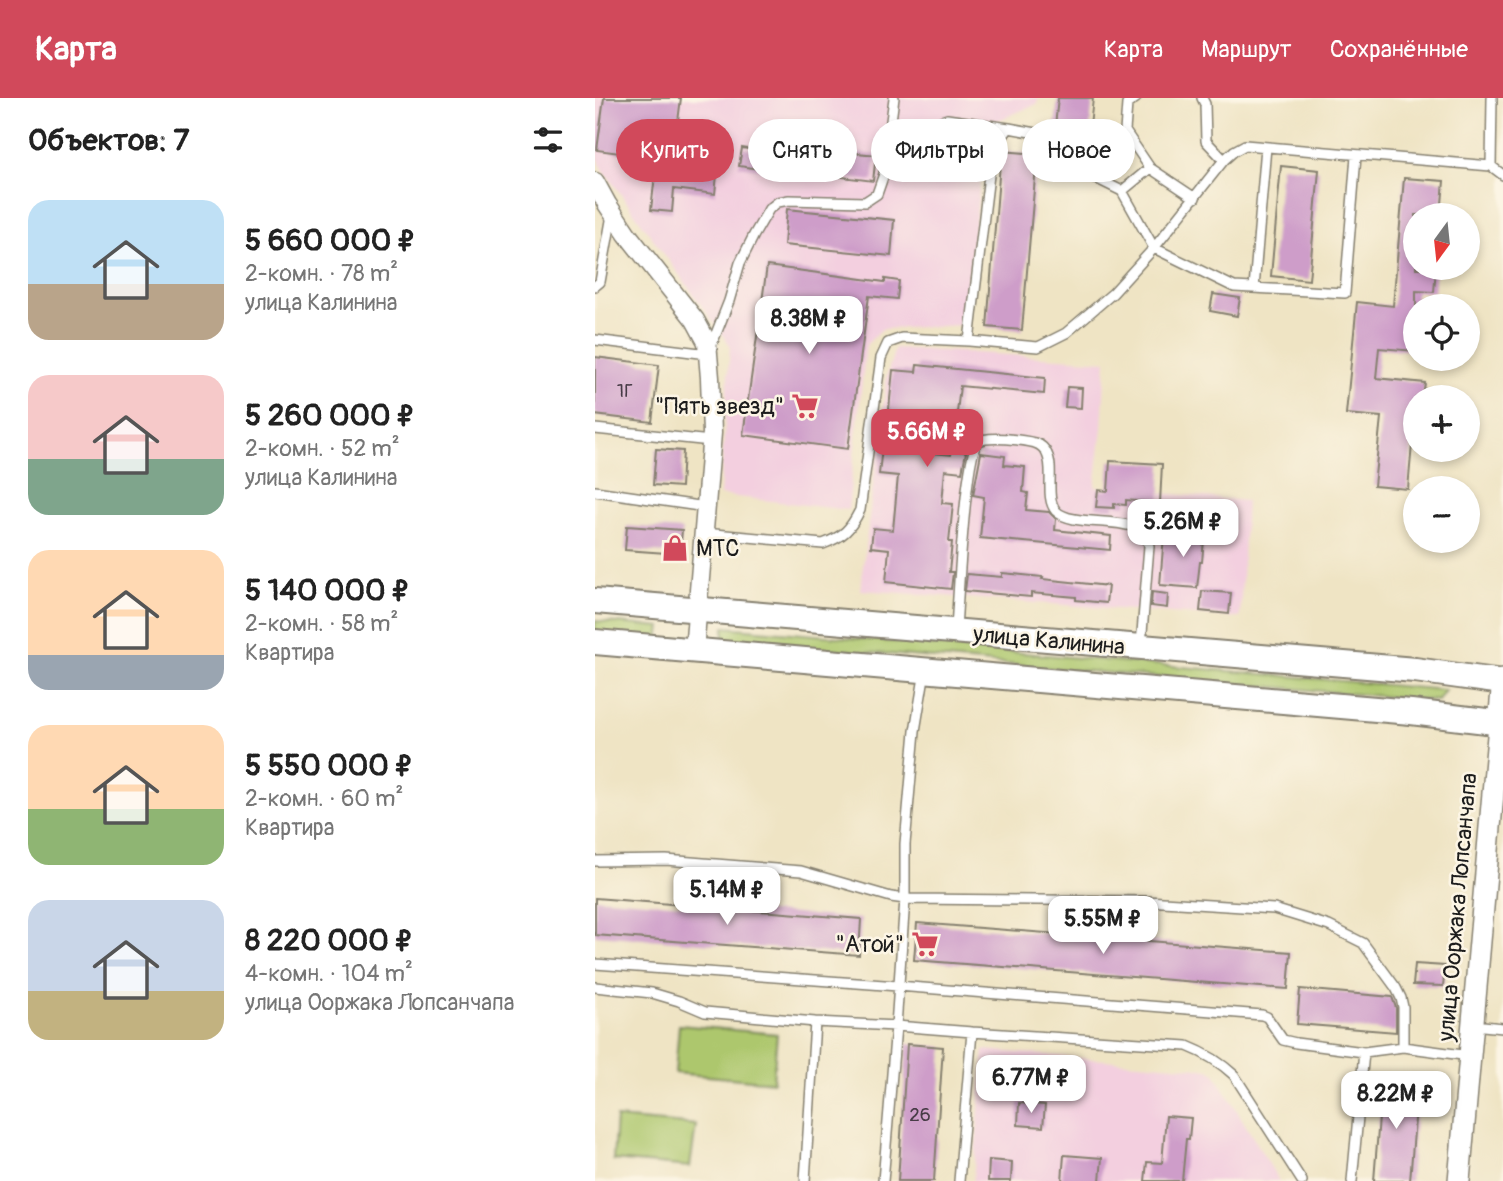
<!DOCTYPE html>
<html lang="ru">
<head>
<meta charset="utf-8">
<style>
	body { margin:0; font-family:Pangolin,sans-serif; background:#f2f2f2; color:#222; height:100vh; display:flex; flex-direction:column; font-size:26px; white-space:nowrap }
	* { box-sizing:border-box; margin:0 }
	p { font-size:23px; color:#767676 }
	.icon { flex:none; width:38px; height:38px; fill:none; stroke:currentColor; stroke-width:2; stroke-linecap:round; stroke-linejoin:round }
	.map { position:relative; flex:1; overflow:hidden }
	.panel { display:flex; flex-direction:column; background:#fff; width:595px }
	.panel>* { flex:none }
	.top-card { position:absolute; left:21px; top:21px; width:665px; height:63px; display:flex; gap:14px }
	.needle { width:46px; rotate:195deg }
	.tools { position:absolute; left:808px; top:105px; display:grid; gap:14px }
	.tools a { display:grid; place-items:center; width:77px; height:77px; border-radius:50%; background:#fff; box-shadow:0 4px 10px #0003; font-size:35px }
	.price { position:absolute; translate:-50% -60px; padding:0 16px; border-radius:14px; background:#fff; color:#222; font-size:23px; line-height:46px; filter:drop-shadow(0 2px 4px #0008) }
	.price::after { content:''; position:absolute; left:50%; top:42px; width:21px; height:16px; margin-left:-10px; background:inherit; clip-path:polygon(0 0,100% 0,50% 100%) }
	.price.on { background:#d1495b; color:#fff }
	ul { padding:0; list-style:none }
	li { display:flex; align-items:center; gap:21px; height:175px; padding:0 28px }
	li span { display:grid; place-items:center; flex:none; width:196px; height:140px; border-radius:21px; color:#555 }
	li>.icon { margin-inline-start:auto }
	span .icon { width:84px; height:84px; fill:#fffc; stroke-width:1 }
	li b { font-size:30px }
	h2 { display:flex; justify-content:space-between; align-items:center; height:84px; padding:0 28px; font-size:30px }
	.pill { padding:0 24px; border-radius:32px; background:#fff; box-shadow:0 4px 10px #0003; font-size:24px; line-height:63px }
	.pill.on { background:#d1495b; color:#fff }
	header { display:flex; align-items:center; gap:42px; box-sizing:border-box; height:98px; padding:0 35px; background:#d1495b; color:#fff }
	header strong { font-size:33px }
	nav { display:flex; gap:38px; margin-inline-start:auto; font-size:24px }
	main { display:flex; flex:1; min-height:0 }
	.map>svg:first-child { display:block }
	.built { fill:#f3cfdf }
	.green { fill:#adc76d; stroke:#647244; stroke-width:2 }
	.building { fill:#ce9dc9 }
	.lines { fill:none; stroke-linecap:round; stroke-linejoin:round }
	.service-casing { stroke:#868070; stroke-width:12 }
	.minor-casing { stroke:#868070; stroke-width:21 }
	.tertiary-casing { stroke:#868070; stroke-width:24 }
	.secondary-casing { stroke:#868070; stroke-width:28 }
	.service { stroke:#fff; stroke-width:9 }
	.minor { stroke:#fff; stroke-width:18 }
	.tertiary { stroke:#fff; stroke-width:21 }
	.secondary { stroke:#fff; stroke-width:24 }
	.labels { text-anchor:middle; stroke-width:5; stroke-linejoin:round; paint-order:stroke }
	.number-label { font-size:19px; fill:#483c47 }
	.poi-label { font-size:23px; fill:#1c1c1c; stroke:#fcf5e5; text-anchor:end }
	.street-label { font-size:23px; fill:#1c1c1c; stroke:#fcf5e5 }
</style>
</head>
<body>
<header>
<strong>Карта</strong>
<nav><a>Карта</a><a>Маршрут</a><a>Сохранённые</a></nav>
</header>
<main>
<section class="panel">
<h2>Объектов: 7<svg class="icon" aria-label="filters" viewBox="0 0 24 24"><path d="M4 7h16M4 17h16"/><circle cx="9" cy="7" r="2"/><circle cx="15" cy="17" r="2"/></svg></h2>
<ul>
<li><span style="background:linear-gradient(#bfe0f5 60%,#b9a48a 0)"><svg class="icon" aria-label="home" viewBox="0 0 24 24"><path d="M3 11l9-7 9 7M6 9v11h12V9"/></svg></span><div><b>5 660 000 ₽</b><p>2-комн. · 78 m²</p><p>улица Калинина</p></div></li>
<li><span style="background:linear-gradient(#f6c9c9 60%,#7fa58c 0)"><svg class="icon" aria-label="home" viewBox="0 0 24 24"><path d="M3 11l9-7 9 7M6 9v11h12V9"/></svg></span><div><b>5 260 000 ₽</b><p>2-комн. · 52 m²</p><p>улица Калинина</p></div></li>
<li><span style="background:linear-gradient(#ffd9b3 75%,#9aa5b1 0)"><svg class="icon" aria-label="home" viewBox="0 0 24 24"><path d="M3 11l9-7 9 7M6 9v11h12V9"/></svg></span><div><b>5 140 000 ₽</b><p>2-комн. · 58 m²</p><p>Квартира</p></div></li>
<li><span style="background:linear-gradient(#ffd9b3 60%,#8fb573 0)"><svg class="icon" aria-label="home" viewBox="0 0 24 24"><path d="M3 11l9-7 9 7M6 9v11h12V9"/></svg></span><div><b>5 550 000 ₽</b><p>2-комн. · 60 m²</p><p>Квартира</p></div></li>
<li><span style="background:linear-gradient(#c9d6e8 65%,#c2b280 0)"><svg class="icon" aria-label="home" viewBox="0 0 24 24"><path d="M3 11l9-7 9 7M6 9v11h12V9"/></svg></span><div><b>8 220 000 ₽</b><p>4-комн. · 104 m²</p><p>улица Ооржака Лопсанчапа</p></div></li>
</ul>
</section>
<div class="map">
<svg width="908" height="1083" viewBox="0 0 908 1083">
	<rect width="100%" height="100%" fill="#fcf5e5"/>
	<filter id="ink" filterUnits="userSpaceOnUse"><feTurbulence type="fractalNoise" baseFrequency=".0143" numOctaves="2"/><feDisplacementMap in="SourceGraphic" scale="14" xChannelSelector="R" yChannelSelector="G"/><feConvolveMatrix kernelMatrix="1 2 1 2 8 2 1 2 1" color-interpolation-filters="sRGB"/></filter>
	<filter id="wash" filterUnits="userSpaceOnUse"><feTurbulence type="fractalNoise" baseFrequency=".00686" numOctaves="4" result="noise"/><feDisplacementMap in="SourceGraphic" scale="28" xChannelSelector="R" yChannelSelector="G"/><feGaussianBlur stdDeviation="1.57" result="paint"/><feColorMatrix in="noise" values="0 0 0 0 0 0 0 0 0 0 0 0 0 0 0 0 0 1.4 0 .05"/><feComposite in="paint" operator="in"/></filter>
	<g filter="url(#wash)">
		<rect width="100%" height="100%" fill="#efe4c4"/>
		<path class="built" d="M0,0H443L442,6L392,27L368,227L287,231L271,247L253,412L125,397L135,247L4,66L0,33Z
			M300,250L511,263L507,330L500,389L651,403L645,520L265,492L292,277Z
			M389,952L614,971L619,974L684,1083H378Z"/>
		<path class="green" d="M0,523L66,529L64,542L0,535Z
			M129,529L850,592L843,603L129,542Z
			M84,927L182,936L178,984L80,975Z
			M21,1020L101,1027L95,1069L18,1062Z"/>
		<g id="blocks">
			<path class="building" d="M9,0H86L78,62L123,67L120,96L79,91L77,114L56,112L60,77L37,74L40,57L2,52Z
				M463,0H498L493,46L462,42L459,38Z
				M147,50L194,58L191,75L144,68Z
				M242,53L281,57L278,83L239,78Z
				M406,53L442,56L427,232L392,229Z
				M686,68L724,72L714,182L676,178Z
				M809,80L849,83L846,117H821V170H841L839,194L821,193V253L784,250L781,280L830,285L828,299H821V325L819,324L813,391L779,388L786,319L751,316L762,204L798,208Z
				M192,111L299,122L296,158L189,147Z
				M172,168L290,184V181L304,183L302,201L274,198L253,351L148,337Z
				M618,196L645,200L642,218L615,213Z
				M0,259L64,267L57,324L0,317Z
				M322,267L450,280L449,296L365,288L361,324L332,322L329,354L356,357L357,352L371,354L367,374L350,372L347,405L358,406L354,444H357L354,474H358L356,491L291,484L294,451L276,449L278,430L298,432L303,378L284,376L287,349L290,350L298,272L321,274Z
				M472,289L487,290L486,310L470,309Z
				M61,351L88,353L86,389L58,387Z
				M386,355L410,358L409,367L430,369L428,394L433,395L431,412L454,414L461,421L460,432L516,438L515,452L385,440L389,399L378,397Z
				M515,363L567,366L565,405L531,402V407L519,406V410L501,409L503,392L513,393Z
				M32,428L87,432L85,456L30,452Z
				M594,428L610,430L607,464H605L602,490L565,487L569,437L593,439Z
				M407,475L448,479L447,481L513,488L511,505L481,502V499L436,495V499L370,493L372,476L407,479Z
				M607,493L636,495L634,516L605,513Z
				M557,494L573,496L572,510L556,508Z
				M0,800L266,821L264,857L0,837Z
				M322,825L696,854L693,891L319,862Z
				M820,866L850,868L848,888L818,887Z
				M705,891L797,899L801,910V934L702,926Z
				M312,946L348,949L339,1083H303Z
				M787,981L823,984L815,1083H779Z
				M424,1005L450,1007L448,1029L423,1027Z
				M571,1018L596,1020L594,1041H591L587,1083H550L552,1064L567,1065Z
				M469,1057L507,1060L505,1083H467Z
				M394,1062L417,1064L416,1083H393Z"/>
		</g>
	</g>
	<g filter="url(#ink)">
		<use href="#blocks" fill-opacity="0" stroke="#868070" stroke-width="2"/>
		<g class="lines">
			<defs>
				<path id="service" d="M541,0L532,6L530,33L555,70L600,100
					M607,0L610,6L611,43L629,62
					M291,61C299,61 311,64 318,61C340,54 326,27 352,21L414,30
					M896,68L897,0
					M527,93L555,70
					M0,188L5,184L17,117
					M659,190L671,49
					M0,242L113,256L134,203L145,165L159,137L174,111L183,104L194,102L270,104L282,96L289,76L299,0
					M374,243L443,249L471,235L518,195L559,150L629,62L639,53L650,47L896,68L908,77
					M0,331L116,343
					M0,393L111,409
					M109,435L228,446C249,438 255,432 265,412L286,260L293,245L307,240L374,243L397,52L414,30L441,35L453,42L470,65L527,93L559,150L639,189L750,195L761,58
					M361,530C363,504 370,356 383,344C391,337 429,342 440,345C446,347 450,351 452,356C460,372 449,399 461,413C475,428 525,420 544,431C551,434 553,441 554,448L546,547
					M330,573L320,633L310,746V801L301,928L377,934L364,1083
					M0,763L71,762L206,773L296,799L310,801L552,803L679,811L734,828L768,845L801,890L806,900L808,909V949
					M0,866L303,888L667,917L672,919L688,942L701,945L769,954L808,949L875,958
					M0,889L57,895L84,903L110,914L220,924L301,928L288,1083
					M878,927L908,930
					M377,934L592,948C610,955 625,964 639,977L707,1083
					M210,1083L220,924
					M757,1083L769,954"/>
				<path id="minor" d="M0,84L12,106L32,136L100,222L112,244L115,280L117,335L99,553"/>
				<path id="tertiary" d="M864,1083L908,581"/>
				<path id="secondary" d="M0,503L820,572L908,584
					M0,544L816,614L908,625"/>
			</defs>
			<use href="#service" class="service-casing"/>
			<use href="#minor" class="minor-casing"/>
			<use href="#tertiary" class="tertiary-casing"/>
			<use href="#secondary" class="secondary-casing"/>
			<use href="#service" class="service"/>
			<use href="#minor" class="minor"/>
			<use href="#tertiary" class="tertiary"/>
			<use href="#secondary" class="secondary"/>
		</g>
	</g>
	<defs>
		<symbol id="supermarket-bare" viewBox="-9 -9 18 18"><path d="M-6-5.5h2.5l.6 2H6L4.5 2H-2.5L-4.4-4H-6ZM-1.5 3.2a1.3 1.3 0 1 0 .1 0ZM3 3.2a1.3 1.3 0 1 0 .1 0Z" fill="#d1495b" stroke="#fcf5e5" stroke-width="2.5" paint-order="stroke"/></symbol>
		<symbol id="shop-bare" viewBox="-9 -9 18 18"><path d="M-5-2.5h2.3a2.7 3.5 0 0 1 5.4 0H5L5.5 6h-11ZM-1.5-2.5h3a1.5 2.3 0 0 0-3 0Z" fill="#d1495b" stroke="#fcf5e5" stroke-width="2.5" paint-order="stroke"/></symbol>
	</defs>
	<g fill-rule="evenodd">
		<use href="#supermarket-bare" x="191" y="289" width="38" height="38"/>
		<use href="#shop-bare" x="61" y="431" width="38" height="38"/>
		<use href="#supermarket-bare" x="311" y="827" width="38" height="38"/>
	</g>
	<g class="labels">
		<g class="number-label">
			<text x="30" y="299">1Г</text>
			<text x="325" y="1023">26</text>
		</g>
		<g class="poi-label">
			<text x="189" y="316">"Пять звезд"</text>
			<text x="101" y="458" text-anchor="start">МТС</text>
			<text x="309" y="854">"Атой"</text>
		</g>
		<g class="street-label">
			<text transform="translate(454 542) rotate(5)" y="8">улица Калинина</text>
			<text transform="translate(862 809) rotate(-85)" y="8">улица Ооржака Лопсанчапа</text>
		</g>
	</g>
</svg>
<div class="tools">
<a><svg class="needle" viewBox="-14 -14 28 28"><path d="M0-13l5 13h-10z" fill="#e53935"/><path d="M0 13l5-13h-10z" fill="#767676"/></svg></a>
<a><svg class="icon" aria-label="locate" viewBox="0 0 24 24"><circle cx="12" cy="12" r="6"/><path d="M12 2v4M12 18v4M2 12h4M18 12h4"/></svg></a>
<a>+</a>
<a>−</a>
</div>
<b class="price" style="left:214px;top:258px">8.38M ₽</b>
<b class="price on" style="left:332px;top:371px">5.66M ₽</b>
<b class="price" style="left:588px;top:461px">5.26M ₽</b>
<b class="price" style="left:132px;top:829px">5.14M ₽</b>
<b class="price" style="left:508px;top:858px">5.55M ₽</b>
<b class="price" style="left:436px;top:1017px">6.77M ₽</b>
<b class="price" style="left:801px;top:1033px">8.22M ₽</b>
<div class="top-card">
<a class="pill on">Купить</a>
<a class="pill">Снять</a>
<a class="pill">Фильтры</a>
<a class="pill">Новое</a>
</div>
</div>
</main>
</body>
</html>
